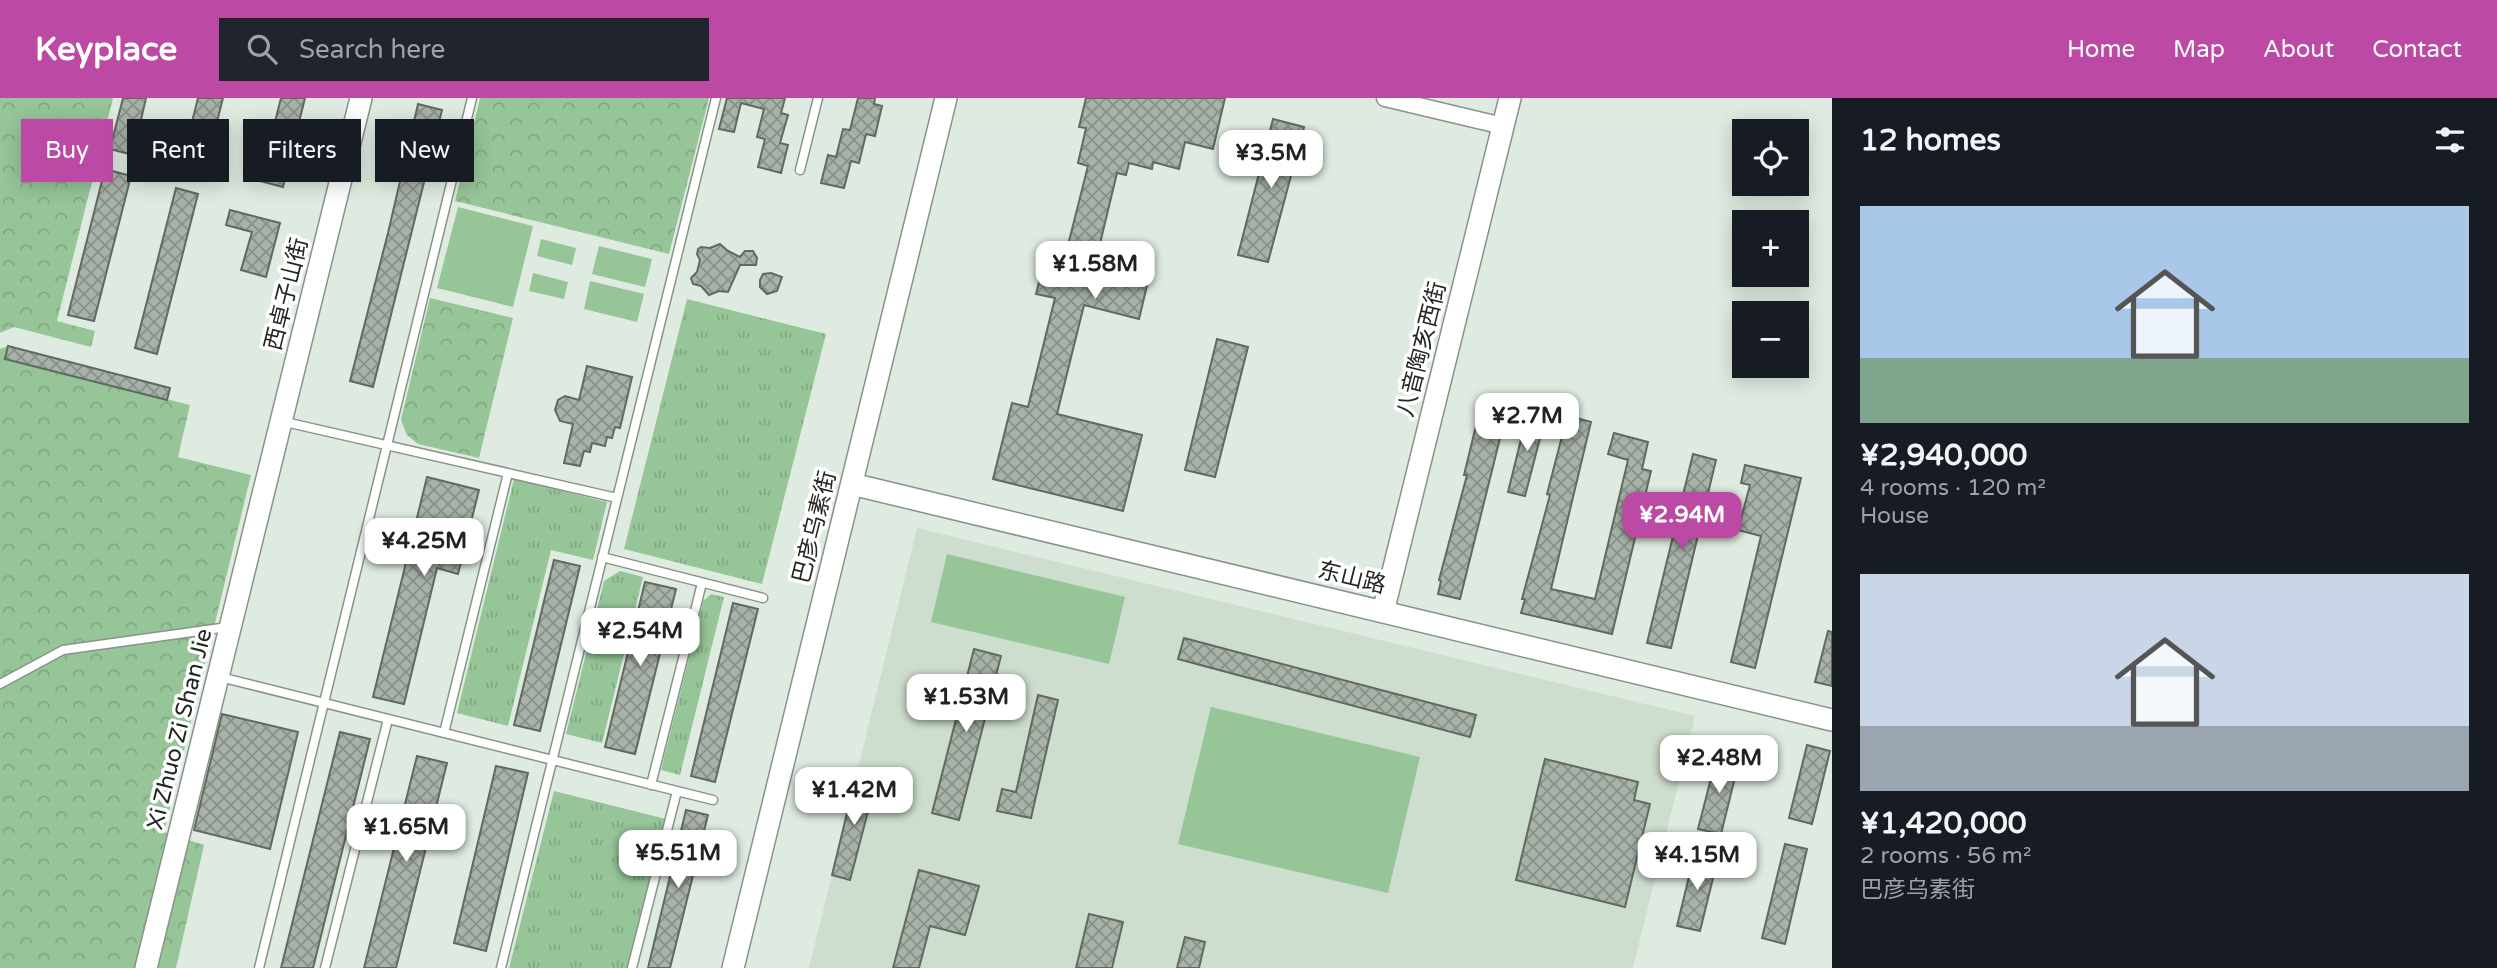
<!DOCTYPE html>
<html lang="en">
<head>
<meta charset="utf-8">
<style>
	body { margin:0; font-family:"Varela Round","Noto Sans SC",sans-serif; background:#20242c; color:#f1f3f6; height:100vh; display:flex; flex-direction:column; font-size:26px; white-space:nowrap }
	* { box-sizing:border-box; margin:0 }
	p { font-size:23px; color:#9ea1a6 }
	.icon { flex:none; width:38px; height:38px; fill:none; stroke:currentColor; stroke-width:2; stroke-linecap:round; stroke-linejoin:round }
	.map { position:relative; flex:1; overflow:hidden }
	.panel { display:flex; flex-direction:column; background:#171b24; width:665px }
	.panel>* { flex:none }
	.hud { position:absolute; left:21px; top:21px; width:665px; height:63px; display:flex; gap:14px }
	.controls { position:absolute; left:1732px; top:21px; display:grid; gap:14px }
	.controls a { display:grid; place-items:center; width:77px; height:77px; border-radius:0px; background:#171b24; box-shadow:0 4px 18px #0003; font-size:35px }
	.price { position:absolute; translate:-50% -60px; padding:0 16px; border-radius:14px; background:#fff; color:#222; font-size:23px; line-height:46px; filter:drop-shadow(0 2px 4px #0008) }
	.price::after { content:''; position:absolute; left:50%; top:42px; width:21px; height:16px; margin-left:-10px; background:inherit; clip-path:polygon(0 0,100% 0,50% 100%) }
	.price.active { background:#bc4aa4; color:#fff }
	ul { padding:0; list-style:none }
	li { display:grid; align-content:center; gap:14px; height:371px; padding:0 28px }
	li span { display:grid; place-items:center; height:217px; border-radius:0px; color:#555 }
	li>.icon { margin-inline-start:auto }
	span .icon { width:126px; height:126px; fill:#fffc; stroke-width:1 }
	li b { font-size:30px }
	h2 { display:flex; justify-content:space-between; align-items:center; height:84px; padding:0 28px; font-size:30px }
	.tag { padding:0 24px; border-radius:0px; background:#171b24; box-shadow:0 4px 18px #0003; font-size:24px; line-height:63px }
	.tag.active { background:#bc4aa4; color:#fff }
	header { display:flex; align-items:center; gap:42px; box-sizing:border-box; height:98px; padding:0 35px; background:#bc4aa4; color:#fff }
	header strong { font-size:33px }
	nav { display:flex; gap:38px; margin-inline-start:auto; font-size:24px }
	.search { width:490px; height:63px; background:#20242c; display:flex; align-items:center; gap:18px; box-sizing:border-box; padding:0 24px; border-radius:0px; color:#9ea1a6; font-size:26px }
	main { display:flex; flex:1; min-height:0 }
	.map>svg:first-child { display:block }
	.built { fill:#cedece }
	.grass { fill:url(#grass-tufts) }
	.forest { fill:url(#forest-crowns) }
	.garden { fill:#96c598 }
	.building { fill:url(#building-cross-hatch); stroke:#606a60; stroke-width:2 }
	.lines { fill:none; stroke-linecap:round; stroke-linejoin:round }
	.service-casing { stroke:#889389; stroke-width:11 }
	.minor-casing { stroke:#889389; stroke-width:19 }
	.tertiary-casing { stroke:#889389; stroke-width:24 }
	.service { stroke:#fff; stroke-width:8 }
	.minor { stroke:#fff; stroke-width:16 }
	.tertiary { stroke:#fff; stroke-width:21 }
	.labels { text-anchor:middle; stroke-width:7; stroke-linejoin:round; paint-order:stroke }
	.street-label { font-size:23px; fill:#232723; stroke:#fff }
</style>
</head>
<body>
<header>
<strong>Keyplace</strong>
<div class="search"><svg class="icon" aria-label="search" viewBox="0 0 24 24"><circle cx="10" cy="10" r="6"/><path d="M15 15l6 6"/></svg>Search here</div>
<nav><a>Home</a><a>Map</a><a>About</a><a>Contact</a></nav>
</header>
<main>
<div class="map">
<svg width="1832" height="870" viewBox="0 0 1832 870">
	<defs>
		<pattern id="grass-tufts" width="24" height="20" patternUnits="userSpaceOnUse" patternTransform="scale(1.75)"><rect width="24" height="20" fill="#96c598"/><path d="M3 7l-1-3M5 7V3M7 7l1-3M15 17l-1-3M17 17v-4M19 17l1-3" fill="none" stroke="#81a983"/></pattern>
		<pattern id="forest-crowns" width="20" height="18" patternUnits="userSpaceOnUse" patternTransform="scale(1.75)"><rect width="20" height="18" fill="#96c598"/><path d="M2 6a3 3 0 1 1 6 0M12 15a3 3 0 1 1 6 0" fill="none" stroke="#81a983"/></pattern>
		<pattern id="building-cross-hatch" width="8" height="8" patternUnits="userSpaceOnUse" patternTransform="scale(1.75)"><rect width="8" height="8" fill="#a8b2a8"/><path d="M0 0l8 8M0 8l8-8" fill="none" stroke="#889188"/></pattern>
	</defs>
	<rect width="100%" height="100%" fill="#dfebe0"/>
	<path class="built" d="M917,430L1695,618L1633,870H809Z"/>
	<path class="grass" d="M687,201L826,236L762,486L624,451Z
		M514,381L607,404L593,462L551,452L508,628L457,615Z
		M620,473L643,479L602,645L566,636L604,483Z
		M711,496L724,499L680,677L661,672L703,503Z
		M554,693L666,721L629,870H509Z"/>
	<path class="forest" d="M0,0H113L57,223L95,233L91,249L14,229L0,235Z
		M480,0H709L669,156L455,103Z
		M430,200L513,220L479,360L418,346L407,337L401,322Z
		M8,248L5,261L190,307L178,359L251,377L164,734L204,747L176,870H0V251Z"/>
	<path class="garden" d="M458,109L533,128L513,209L437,190Z
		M541,141L576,150L572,167L537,158Z
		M599,148L652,161L645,189L592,176Z
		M533,175L568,184L564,201L529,193Z
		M590,183L644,196L637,224L584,211Z
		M947,456L1125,499L1109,566L931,524Z
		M1211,609L1420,659L1388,795L1178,746Z"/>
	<path class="building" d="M123,0H146L133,57L110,51Z
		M198,0H223L205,70L182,64Z
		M281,0H305L283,89L260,83Z
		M727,0H785L781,15L788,17L780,45L788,47L781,75L758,69L765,41L757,39L764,11L741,5L734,34L719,31Z
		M858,0H875L874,6L882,8L875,38L866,36L859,65L851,63L844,90L821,85L828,57L836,59L843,31L850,32Z
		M1086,0H1225L1213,51L1185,44L1179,71L1153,64L1152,71L1129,65L1126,77L1117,75L1097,158L1151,171L1139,221L1084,207L1057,316L1142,337L1123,413L993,381L1012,305L1028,309L1055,200L1036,196L1049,146L1067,151L1088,68L1078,65L1086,30L1079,29Z
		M418,6L442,12L373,289L350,283L388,135Z
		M1273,21L1304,29L1268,164L1238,157Z
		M105,71L131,78L94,223L68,217Z
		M176,90L198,96L157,256L135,250Z
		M230,112L280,125L266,179L241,172L252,134L226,127Z
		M720,146L728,153L740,159L745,153H753L757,160L756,167H740L728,194L719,193L709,197L701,188L693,186L691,180L697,174L700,162L697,156L698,151L701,149L710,150Z
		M771,175L782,179L777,193L767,196L760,189V182L763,176Z
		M1217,241L1248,249L1215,379L1185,372Z
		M8,248L170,290L167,302L5,261Z
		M587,268L632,279L620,330L615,329L612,340L607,339L605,348L592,345L590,354L584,353L580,368L564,365L573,326L560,323L555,312L558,302L565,298L579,302Z
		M1486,299L1509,304L1460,501L1438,496L1441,483L1439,482L1467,377H1464L1482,303L1485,304Z
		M1528,313L1546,317L1525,398L1508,394Z
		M1569,318L1591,324L1551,491L1595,501L1628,362L1608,356L1614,335L1648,344L1642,371L1651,373L1612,536L1521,515L1525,501H1522L1550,397L1547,396L1566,323H1568Z
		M1693,356L1716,362L1671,550L1647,545Z
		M1745,367L1801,380L1755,570L1731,564L1761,438L1738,432L1750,387L1741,385Z
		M427,379L479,392L458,476L437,470L404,606L373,599Z
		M554,462L580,468L540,633L514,627Z
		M645,484L676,491L635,656L605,649Z
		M733,505L758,511L715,684L691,678Z
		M1828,533L1832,534V588L1815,584Z
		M1184,540L1476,617L1470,639L1178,561Z
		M974,551L1001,558L959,722L932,715Z
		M1038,597L1058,602L1031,720L997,713L1002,691L1016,694Z
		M222,616L298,634L270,751L194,732Z
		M340,634L370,641L313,870H281Z
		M1807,647L1830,653L1812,726L1789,720Z
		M1717,657L1739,663L1721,736L1698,731Z
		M417,658L447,665L396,870H364Z
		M1545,661L1638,684L1634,702L1650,706L1625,809L1516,782Z
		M496,668L528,675L486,853L454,845Z
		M856,678L876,683L850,782L832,777Z
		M686,712L708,717L670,870H648Z
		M1785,746L1807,751L1785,846L1762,840Z
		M1695,754L1718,760L1700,833L1677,828Z
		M919,772L979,788L965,837L930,828L919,870H893Z
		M1089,816L1123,824L1112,870H1076Z
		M1185,839L1205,844L1199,870H1177Z"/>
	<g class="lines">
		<defs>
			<path id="service" d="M800,72L818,0
				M281,323L617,400
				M602,459L763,500
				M220,579L713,702
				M0,586L63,552L228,529
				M444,635L508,375
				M651,687L702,485
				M259,870L472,0
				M325,870L388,621
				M501,870L716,0
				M632,870L677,693"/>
			<path id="minor" d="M1385,0L1503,28"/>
			<path id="tertiary" d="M860,388L1832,622
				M1383,514L1510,0
				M146,870L361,0
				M733,870L946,0"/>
		</defs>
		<use href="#service" class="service-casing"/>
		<use href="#minor" class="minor-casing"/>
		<use href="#tertiary" class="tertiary-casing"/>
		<use href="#service" class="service"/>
		<use href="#minor" class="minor"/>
		<use href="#tertiary" class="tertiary"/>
	</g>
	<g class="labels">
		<g class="street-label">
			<text transform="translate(286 196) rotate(-76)" y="8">西卓子山街</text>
			<text transform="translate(1421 251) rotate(-76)" y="8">八音陶亥西街</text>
			<text transform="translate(814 429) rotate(-76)" y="8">巴彦乌素街</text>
			<text transform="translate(1352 479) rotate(14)" y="8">东山路</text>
			<text transform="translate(179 631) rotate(-76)" y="8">Xi Zhuo Zi Shan Jie</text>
		</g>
	</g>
</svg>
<div class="controls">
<a><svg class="icon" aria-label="locate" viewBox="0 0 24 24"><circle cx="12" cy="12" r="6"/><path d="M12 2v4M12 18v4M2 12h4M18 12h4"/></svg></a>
<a>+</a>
<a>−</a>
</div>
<b class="price" style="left:1271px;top:92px">¥3.5M</b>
<b class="price" style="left:1095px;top:203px">¥1.58M</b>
<b class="price" style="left:1527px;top:355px">¥2.7M</b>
<b class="price active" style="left:1682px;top:454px">¥2.94M</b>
<b class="price" style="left:424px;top:480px">¥4.25M</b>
<b class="price" style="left:640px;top:570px">¥2.54M</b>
<b class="price" style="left:966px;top:636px">¥1.53M</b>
<b class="price" style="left:1719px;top:697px">¥2.48M</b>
<b class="price" style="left:854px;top:729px">¥1.42M</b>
<b class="price" style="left:406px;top:766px">¥1.65M</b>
<b class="price" style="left:678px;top:792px">¥5.51M</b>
<b class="price" style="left:1697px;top:794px">¥4.15M</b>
<div class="hud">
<a class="tag active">Buy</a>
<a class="tag">Rent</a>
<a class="tag">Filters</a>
<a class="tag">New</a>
</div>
</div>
<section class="panel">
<h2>12 homes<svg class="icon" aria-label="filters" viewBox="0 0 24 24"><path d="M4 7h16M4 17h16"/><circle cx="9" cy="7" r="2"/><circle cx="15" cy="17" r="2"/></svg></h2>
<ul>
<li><span style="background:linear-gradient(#a9c7e8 70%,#7fa58c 0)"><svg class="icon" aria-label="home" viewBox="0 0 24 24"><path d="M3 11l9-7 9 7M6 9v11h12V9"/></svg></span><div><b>¥2,940,000</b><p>4 rooms · 120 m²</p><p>House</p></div></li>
<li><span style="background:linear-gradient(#c9d6e8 70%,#9aa5b1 0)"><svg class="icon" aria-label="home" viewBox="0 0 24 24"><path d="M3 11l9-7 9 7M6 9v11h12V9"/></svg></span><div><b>¥1,420,000</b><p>2 rooms · 56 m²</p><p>巴彦乌素街</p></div></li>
</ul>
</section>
</main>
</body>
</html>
